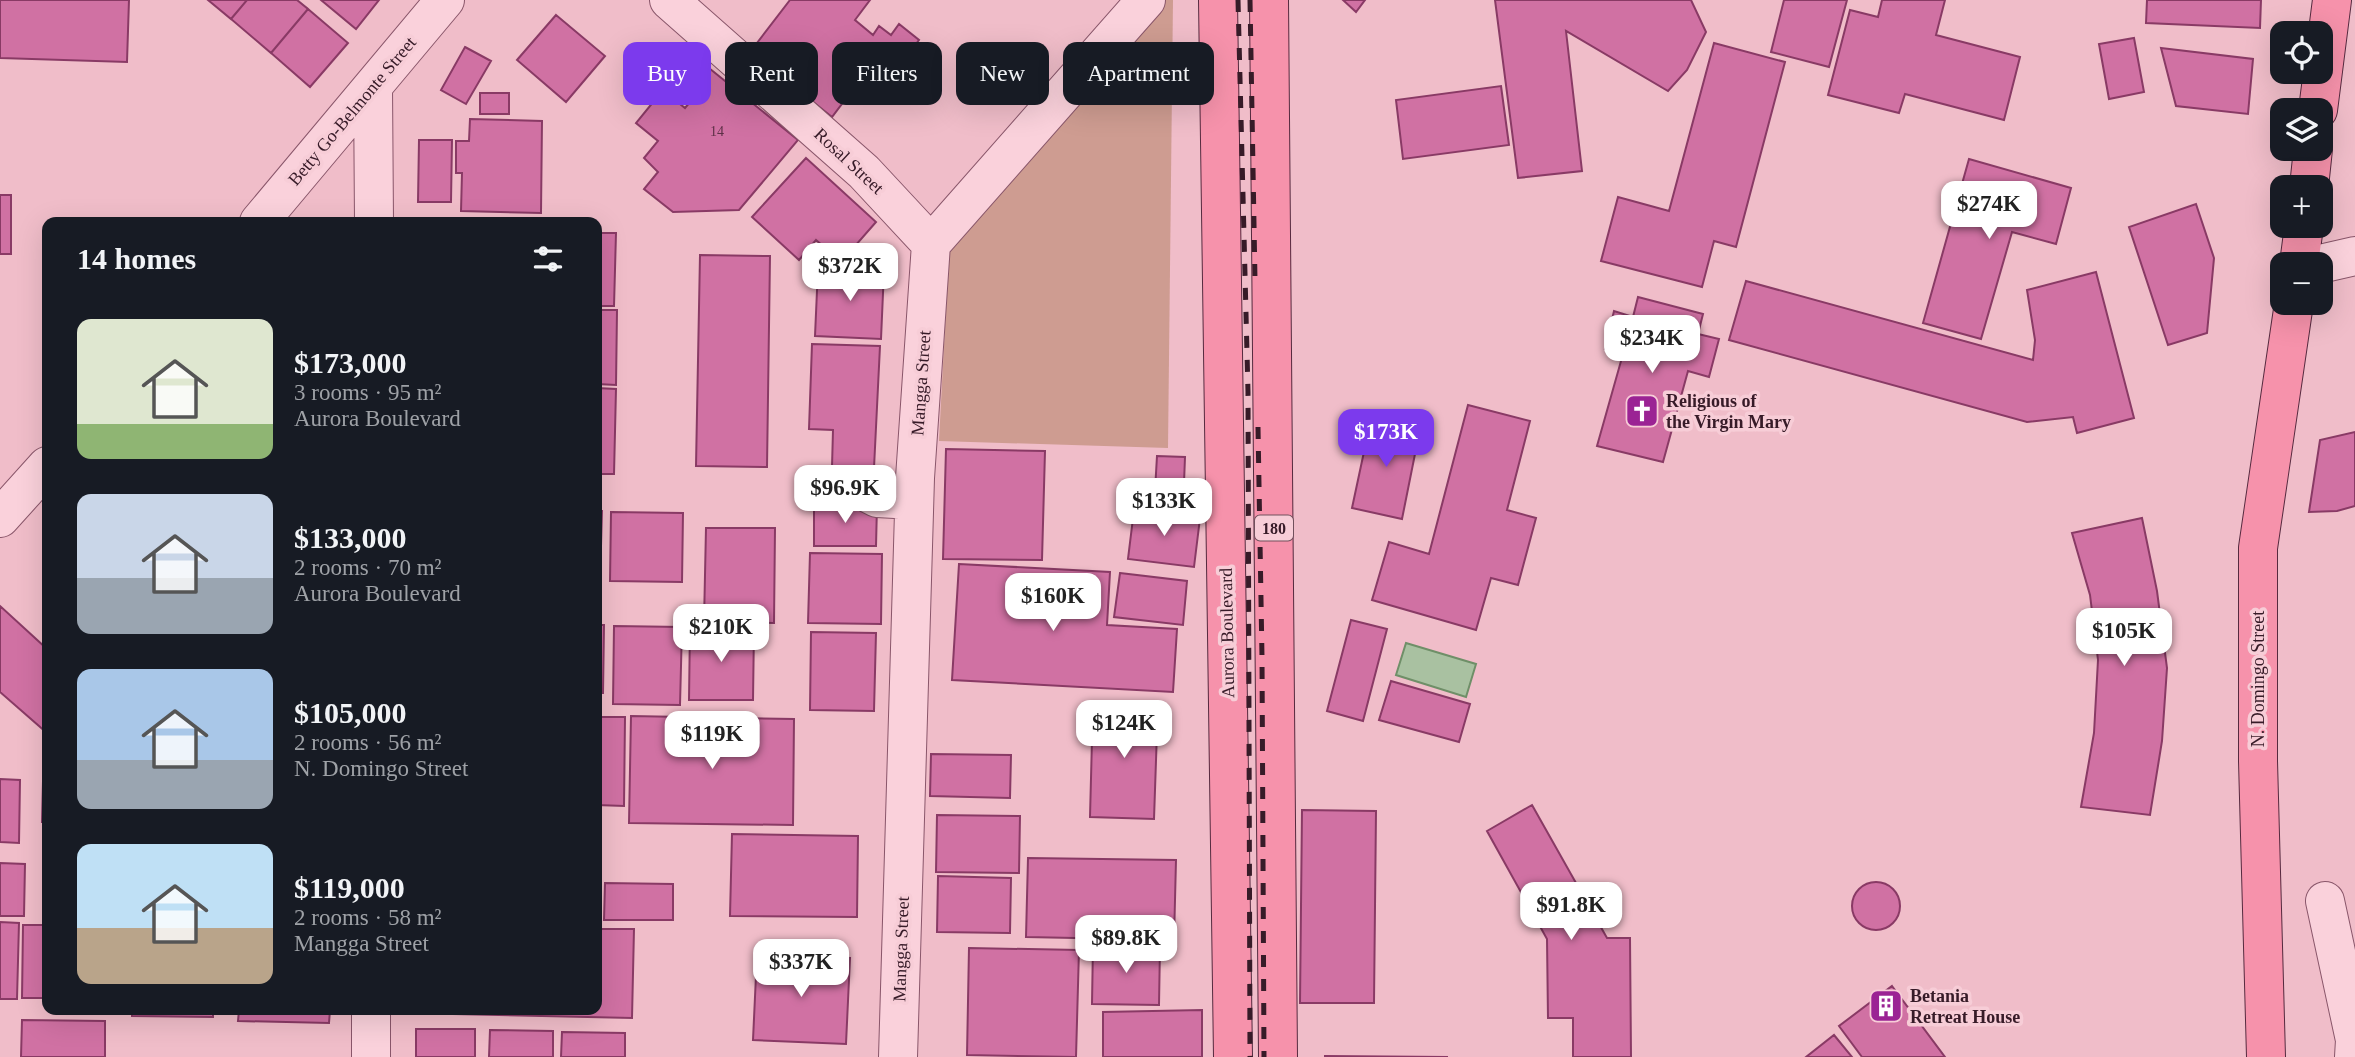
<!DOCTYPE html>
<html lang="en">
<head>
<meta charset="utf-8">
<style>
	body { margin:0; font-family:Georgia,serif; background:#242831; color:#f1f3f6; height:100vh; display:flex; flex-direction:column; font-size:26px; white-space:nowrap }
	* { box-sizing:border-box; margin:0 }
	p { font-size:23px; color:#9ea1a6 }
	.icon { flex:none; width:38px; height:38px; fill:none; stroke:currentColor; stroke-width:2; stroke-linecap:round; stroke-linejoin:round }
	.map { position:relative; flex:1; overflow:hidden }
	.details { position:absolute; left:42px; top:217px; width:560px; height:798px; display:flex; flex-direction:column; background:#171b24; border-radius:14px; box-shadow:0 7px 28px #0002 }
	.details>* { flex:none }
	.hud { position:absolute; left:623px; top:42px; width:665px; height:63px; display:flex; gap:14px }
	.buttons { position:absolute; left:2270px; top:21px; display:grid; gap:14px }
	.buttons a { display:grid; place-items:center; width:63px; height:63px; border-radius:14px; background:#171b24; box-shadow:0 7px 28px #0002; font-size:35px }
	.price { position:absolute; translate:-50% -60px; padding:0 16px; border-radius:14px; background:#fff; color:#222; font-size:23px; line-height:46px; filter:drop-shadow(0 2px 4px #0008) }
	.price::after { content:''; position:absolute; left:50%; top:42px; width:21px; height:16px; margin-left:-10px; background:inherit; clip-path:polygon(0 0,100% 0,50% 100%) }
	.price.selected { background:#7c3aed; color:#fff }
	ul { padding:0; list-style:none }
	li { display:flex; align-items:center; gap:21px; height:175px; padding:0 35px }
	li span { display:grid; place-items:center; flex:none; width:196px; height:140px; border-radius:14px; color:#555 }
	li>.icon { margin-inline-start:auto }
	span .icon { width:84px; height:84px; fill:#fffc; stroke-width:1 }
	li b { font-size:30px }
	h2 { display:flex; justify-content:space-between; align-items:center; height:84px; padding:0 35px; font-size:30px }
	.pill { padding:0 24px; border-radius:14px; background:#171b24; box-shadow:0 7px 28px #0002; font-size:24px; line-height:63px }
	.pill.selected { background:#7c3aed; color:#fff }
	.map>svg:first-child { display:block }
	.green { fill:#ce9c91 }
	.water { fill:#a9c1a1; stroke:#6f8f68; stroke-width:2 }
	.building { fill:#d071a3; stroke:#893a65; stroke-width:2 }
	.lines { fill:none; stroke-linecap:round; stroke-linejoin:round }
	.minor-casing { stroke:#89566a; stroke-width:40 }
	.major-casing { stroke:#562a3f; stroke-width:40 }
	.minor { stroke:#fad1db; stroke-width:38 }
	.major { stroke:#f692ab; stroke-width:38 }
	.rail { stroke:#371b28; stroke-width:5; stroke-dasharray:12 12; stroke-linecap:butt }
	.labels { text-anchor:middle; stroke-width:7; stroke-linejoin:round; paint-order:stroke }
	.number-label { font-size:14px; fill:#5d3047 }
	.shield { fill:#f7cdd7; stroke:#71505c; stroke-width:2 }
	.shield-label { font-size:16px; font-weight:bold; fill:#371b28 }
	.street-label { font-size:18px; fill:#371b28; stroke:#f7cdd7 }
	.poi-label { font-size:18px; font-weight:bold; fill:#371b28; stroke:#f7cdd7; text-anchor:start }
</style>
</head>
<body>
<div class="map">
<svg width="2355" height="1057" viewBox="0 0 2355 1057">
	<rect width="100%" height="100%" fill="#f0bdc9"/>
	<path class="green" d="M1165,0H1173L1168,448L939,441L949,250Z"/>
	<path class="water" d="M1406,643L1476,664L1466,697L1396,675Z"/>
	<path class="building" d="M0,0H129L127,62L0,58Z
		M208,0H247L231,19Z
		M247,0H297L308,9L271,53L231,19Z
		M321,0H379L356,29Z
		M790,0H870L855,20L873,35L879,26L891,35L899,24L919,40L871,102L854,88L832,117L750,52Z
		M1343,0H1365L1356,12Z
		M1495,0H1691L1706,32L1687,70L1668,91L1566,31L1582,171L1518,178Z
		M1784,0H1847L1829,67L1771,52Z
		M1882,0H1945L1936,35L2020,57L2004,120L1905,94L1899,113L1828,95L1850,10L1878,17Z
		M2147,0H2261L2260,28L2146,23Z
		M308,9L348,43L310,87L271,53Z
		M556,15L605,56L566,102L517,60Z
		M2134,38L2144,92L2109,99L2099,44Z
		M1714,43L1785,62L1736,247L1714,241L1702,287L1601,261L1618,197L1669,211Z
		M465,47L491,61L466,104L441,90Z
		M2161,48L2253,59L2248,114L2176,106Z
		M704,64L798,140L739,210L673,212L644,189L658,172L644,158L658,141L636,123L663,90L685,108L697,94L686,85Z
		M1501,86L1509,145L1403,159L1396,100Z
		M480,93H509V114H480Z
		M470,119L542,121L541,213L461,211L462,173H456V141H469Z
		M419,140H452L451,202H418Z
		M806,158L876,222L841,262L816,240L799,260L752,217Z
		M1969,159L2071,188L2056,244L2012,232L1981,339L1923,323Z
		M0,195H11V254H0Z
		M2196,204L2214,258L2207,333L2168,345L2129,227Z
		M322,219H365V222H322Z
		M597,233H616L614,306H597Z
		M700,255L770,256L767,467L696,466Z
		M818,268L884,270L881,339L815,336Z
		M2096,272L2134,418L2077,433L2073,417L2027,422L1729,340L1746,281L2033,360L2035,340L2027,290Z
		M1638,297L1703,314L1698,334L1719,339L1709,377L1688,371L1663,462L1597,446L1623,354L1605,349L1614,311L1633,317Z
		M597,310H617L616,385L597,384Z
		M812,344L880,346L874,468L832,467L833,430L809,429Z
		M597,388L616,389L614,474H597Z
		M1468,405L1530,421L1507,510L1536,518L1518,585L1491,578L1476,630L1372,600L1389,542L1429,554Z
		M1371,419L1420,429L1402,519L1352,508Z
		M2355,432V506L2337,511L2309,512L2320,440Z
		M946,449L1045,451L1042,560L943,559Z
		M1157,456L1185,457L1183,509L1154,508Z
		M814,504L877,505L876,546H814Z
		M1134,510L1200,518L1194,567L1128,559Z
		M597,511H602L600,581H597Z
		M611,512L683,513L682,582L610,581Z
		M2142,518L2157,591L2167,668L2162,741L2150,815L2081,807L2094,733L2098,660L2090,595L2072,533Z
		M706,528H775L774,623L704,622Z
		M810,553L882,554L881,624L808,623Z
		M959,564L1110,572L1107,625L1177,629L1173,692L952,680Z
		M1120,573L1187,581L1183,625L1114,617Z
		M0,606L47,649V733L0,692Z
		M1351,620L1387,629L1363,721L1327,711Z
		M597,625H604L603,693H597Z
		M614,626L682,627L680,705L613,704Z
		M690,627L754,628L753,700H689Z
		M811,632L876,633L874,711L810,710Z
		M1391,681L1470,704L1459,742L1379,720Z
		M1093,701L1158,702L1154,819L1090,817Z
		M631,716L794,719L793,825L629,823Z
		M597,717H625L624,806L597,805Z
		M47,740V822H42L44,741Z
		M931,754L1011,755L1010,798L930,796Z
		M0,779L20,780L19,843L0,842Z
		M1532,805L1607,938H1630L1631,1057H1573V1018H1548L1547,939L1487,831Z
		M1302,810L1376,811L1374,1003H1300Z
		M937,815L1020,816L1019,873L936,872Z
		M732,834L858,836L857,917L730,916Z
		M1028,858L1176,860L1174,940L1026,937Z
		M0,863L25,864L24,916H0Z
		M938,876L1011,878L1010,933L937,932Z
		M1852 906a24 24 0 1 1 48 0a24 24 0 1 1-48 0Z
		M605,883L673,884V920H604Z
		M0,922L19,923L17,999H0Z
		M23,925H47V998H22Z
		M597,929H634L632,1018L408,1013V1010H597Z
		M1093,944L1160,946L1159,1005L1092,1004Z
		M969,948L1079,950L1076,1057L967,1055Z
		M757,954L850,958L846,1044L753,1040Z
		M1892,986L1945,1057H1862L1839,1026Z
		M132,1010H213V1017L132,1016Z
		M239,1010H330L329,1023L238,1021Z
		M1202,1010V1057H1103V1012Z
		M22,1020L105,1021V1057H21Z
		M416,1029H475V1057H416Z
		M490,1030L553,1031V1057H489Z
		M562,1032L625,1033V1057H561Z
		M1834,1035L1852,1057H1806Z
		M1325,1056L1448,1057H1325Z"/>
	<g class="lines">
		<defs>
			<path id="minor" d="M669,0L864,172L931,244
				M373,87L374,222
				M259,222L445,0
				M2320,264L2355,256
				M854,486L877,498L914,500
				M0,518L47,466
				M2325,901L2355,1040L2354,1057
				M371,1057V1010
				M898,1057L915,478L931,244L1146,0"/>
			<path id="major" d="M1218,0L1233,1057
				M1269,0L1278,1057
				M2318,110L2332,0
				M2309,187L2313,149
				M2299,264L2304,226
				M2266,1057L2258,761V548L2294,303"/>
		</defs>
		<use href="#minor" class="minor-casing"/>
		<use href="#major" class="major-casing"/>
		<use href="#minor" class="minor"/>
		<use href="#major" class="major"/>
		<path class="rail" d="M1238,0L1248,392L1250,1057
			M1250,0L1255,280
			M1258,427L1262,657L1264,1057"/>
	</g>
	<defs>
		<symbol id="church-square" viewBox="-11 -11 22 22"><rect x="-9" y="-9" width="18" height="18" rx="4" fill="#9b2394" stroke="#f7cdd7"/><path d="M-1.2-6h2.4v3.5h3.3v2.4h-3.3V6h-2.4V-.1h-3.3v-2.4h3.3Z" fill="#fff"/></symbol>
		<symbol id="building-square" viewBox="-11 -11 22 22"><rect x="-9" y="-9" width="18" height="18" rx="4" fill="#9b2394" stroke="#f7cdd7"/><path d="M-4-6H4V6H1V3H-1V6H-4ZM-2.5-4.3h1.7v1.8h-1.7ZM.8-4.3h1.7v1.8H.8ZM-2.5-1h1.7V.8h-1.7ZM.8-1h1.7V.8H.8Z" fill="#fff"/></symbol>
	</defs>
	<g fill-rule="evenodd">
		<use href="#church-square" x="1623" y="392" width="38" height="38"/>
		<use href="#building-square" x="1867" y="987" width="38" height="38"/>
	</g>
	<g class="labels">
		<g class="number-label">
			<text x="717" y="136">14</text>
		</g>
		<rect class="shield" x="1255" y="515.5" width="38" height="25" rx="5"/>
		<g class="shield-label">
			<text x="1274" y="534">180</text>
		</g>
		<g class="street-label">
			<text transform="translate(352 111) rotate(-50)" y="6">Betty Go-Belmonte Street</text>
			<text transform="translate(849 161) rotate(43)" y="6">Rosal Street</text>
			<text transform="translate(921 383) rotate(-86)" y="6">Mangga Street</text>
			<text transform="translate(1227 633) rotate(-91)" y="6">Aurora Boulevard</text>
			<text transform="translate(2258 679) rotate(-90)" y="6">N. Domingo Street</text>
			<text transform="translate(901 949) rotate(-88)" y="6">Mangga Street</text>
		</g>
		<g class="poi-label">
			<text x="1666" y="407">Religious of<tspan x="1666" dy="21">the Virgin Mary</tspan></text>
			<text x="1910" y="1002">Betania<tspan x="1910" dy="21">Retreat House</tspan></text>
		</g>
	</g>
</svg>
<div class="buttons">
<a><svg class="icon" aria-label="locate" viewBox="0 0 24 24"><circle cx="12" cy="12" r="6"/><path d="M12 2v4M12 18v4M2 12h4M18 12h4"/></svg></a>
<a><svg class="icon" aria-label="layers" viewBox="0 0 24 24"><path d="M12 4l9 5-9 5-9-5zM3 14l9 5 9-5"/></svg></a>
<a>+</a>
<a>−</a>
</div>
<b class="price" style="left:1989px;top:241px">$274K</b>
<b class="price" style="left:850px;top:303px">$372K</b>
<b class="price" style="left:1652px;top:375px">$234K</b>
<b class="price selected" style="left:1386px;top:469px">$173K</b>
<b class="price" style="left:845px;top:525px">$96.9K</b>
<b class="price" style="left:1164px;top:538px">$133K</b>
<b class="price" style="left:1053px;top:633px">$160K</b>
<b class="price" style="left:721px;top:664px">$210K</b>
<b class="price" style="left:2124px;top:668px">$105K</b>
<b class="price" style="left:1124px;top:760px">$124K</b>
<b class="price" style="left:712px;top:771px">$119K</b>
<b class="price" style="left:1571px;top:942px">$91.8K</b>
<b class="price" style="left:1126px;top:975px">$89.8K</b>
<b class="price" style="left:801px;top:999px">$337K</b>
<div class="hud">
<a class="pill selected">Buy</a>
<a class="pill">Rent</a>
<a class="pill">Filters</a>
<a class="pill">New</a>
<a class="pill">Apartment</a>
</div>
<section class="details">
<h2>14 homes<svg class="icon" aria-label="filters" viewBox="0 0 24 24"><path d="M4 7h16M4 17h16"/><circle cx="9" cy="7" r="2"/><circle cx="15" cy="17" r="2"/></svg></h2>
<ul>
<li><span style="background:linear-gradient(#dfe7d0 75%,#8fb573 0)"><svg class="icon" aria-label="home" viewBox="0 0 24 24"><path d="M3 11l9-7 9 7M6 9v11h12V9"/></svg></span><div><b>$173,000</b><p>3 rooms · 95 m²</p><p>Aurora Boulevard</p></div></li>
<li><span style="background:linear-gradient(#c9d6e8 60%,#9aa5b1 0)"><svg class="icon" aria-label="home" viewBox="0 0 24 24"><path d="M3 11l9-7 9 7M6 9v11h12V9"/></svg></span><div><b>$133,000</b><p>2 rooms · 70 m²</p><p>Aurora Boulevard</p></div></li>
<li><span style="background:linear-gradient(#a9c7e8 65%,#9aa5b1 0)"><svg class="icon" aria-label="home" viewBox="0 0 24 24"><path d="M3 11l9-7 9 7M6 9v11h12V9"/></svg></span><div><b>$105,000</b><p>2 rooms · 56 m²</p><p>N. Domingo Street</p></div></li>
<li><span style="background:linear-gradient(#bfe0f5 60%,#b9a48a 0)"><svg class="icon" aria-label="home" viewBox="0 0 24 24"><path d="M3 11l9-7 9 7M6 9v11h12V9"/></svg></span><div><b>$119,000</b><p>2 rooms · 58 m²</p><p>Mangga Street</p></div></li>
</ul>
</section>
</div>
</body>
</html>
